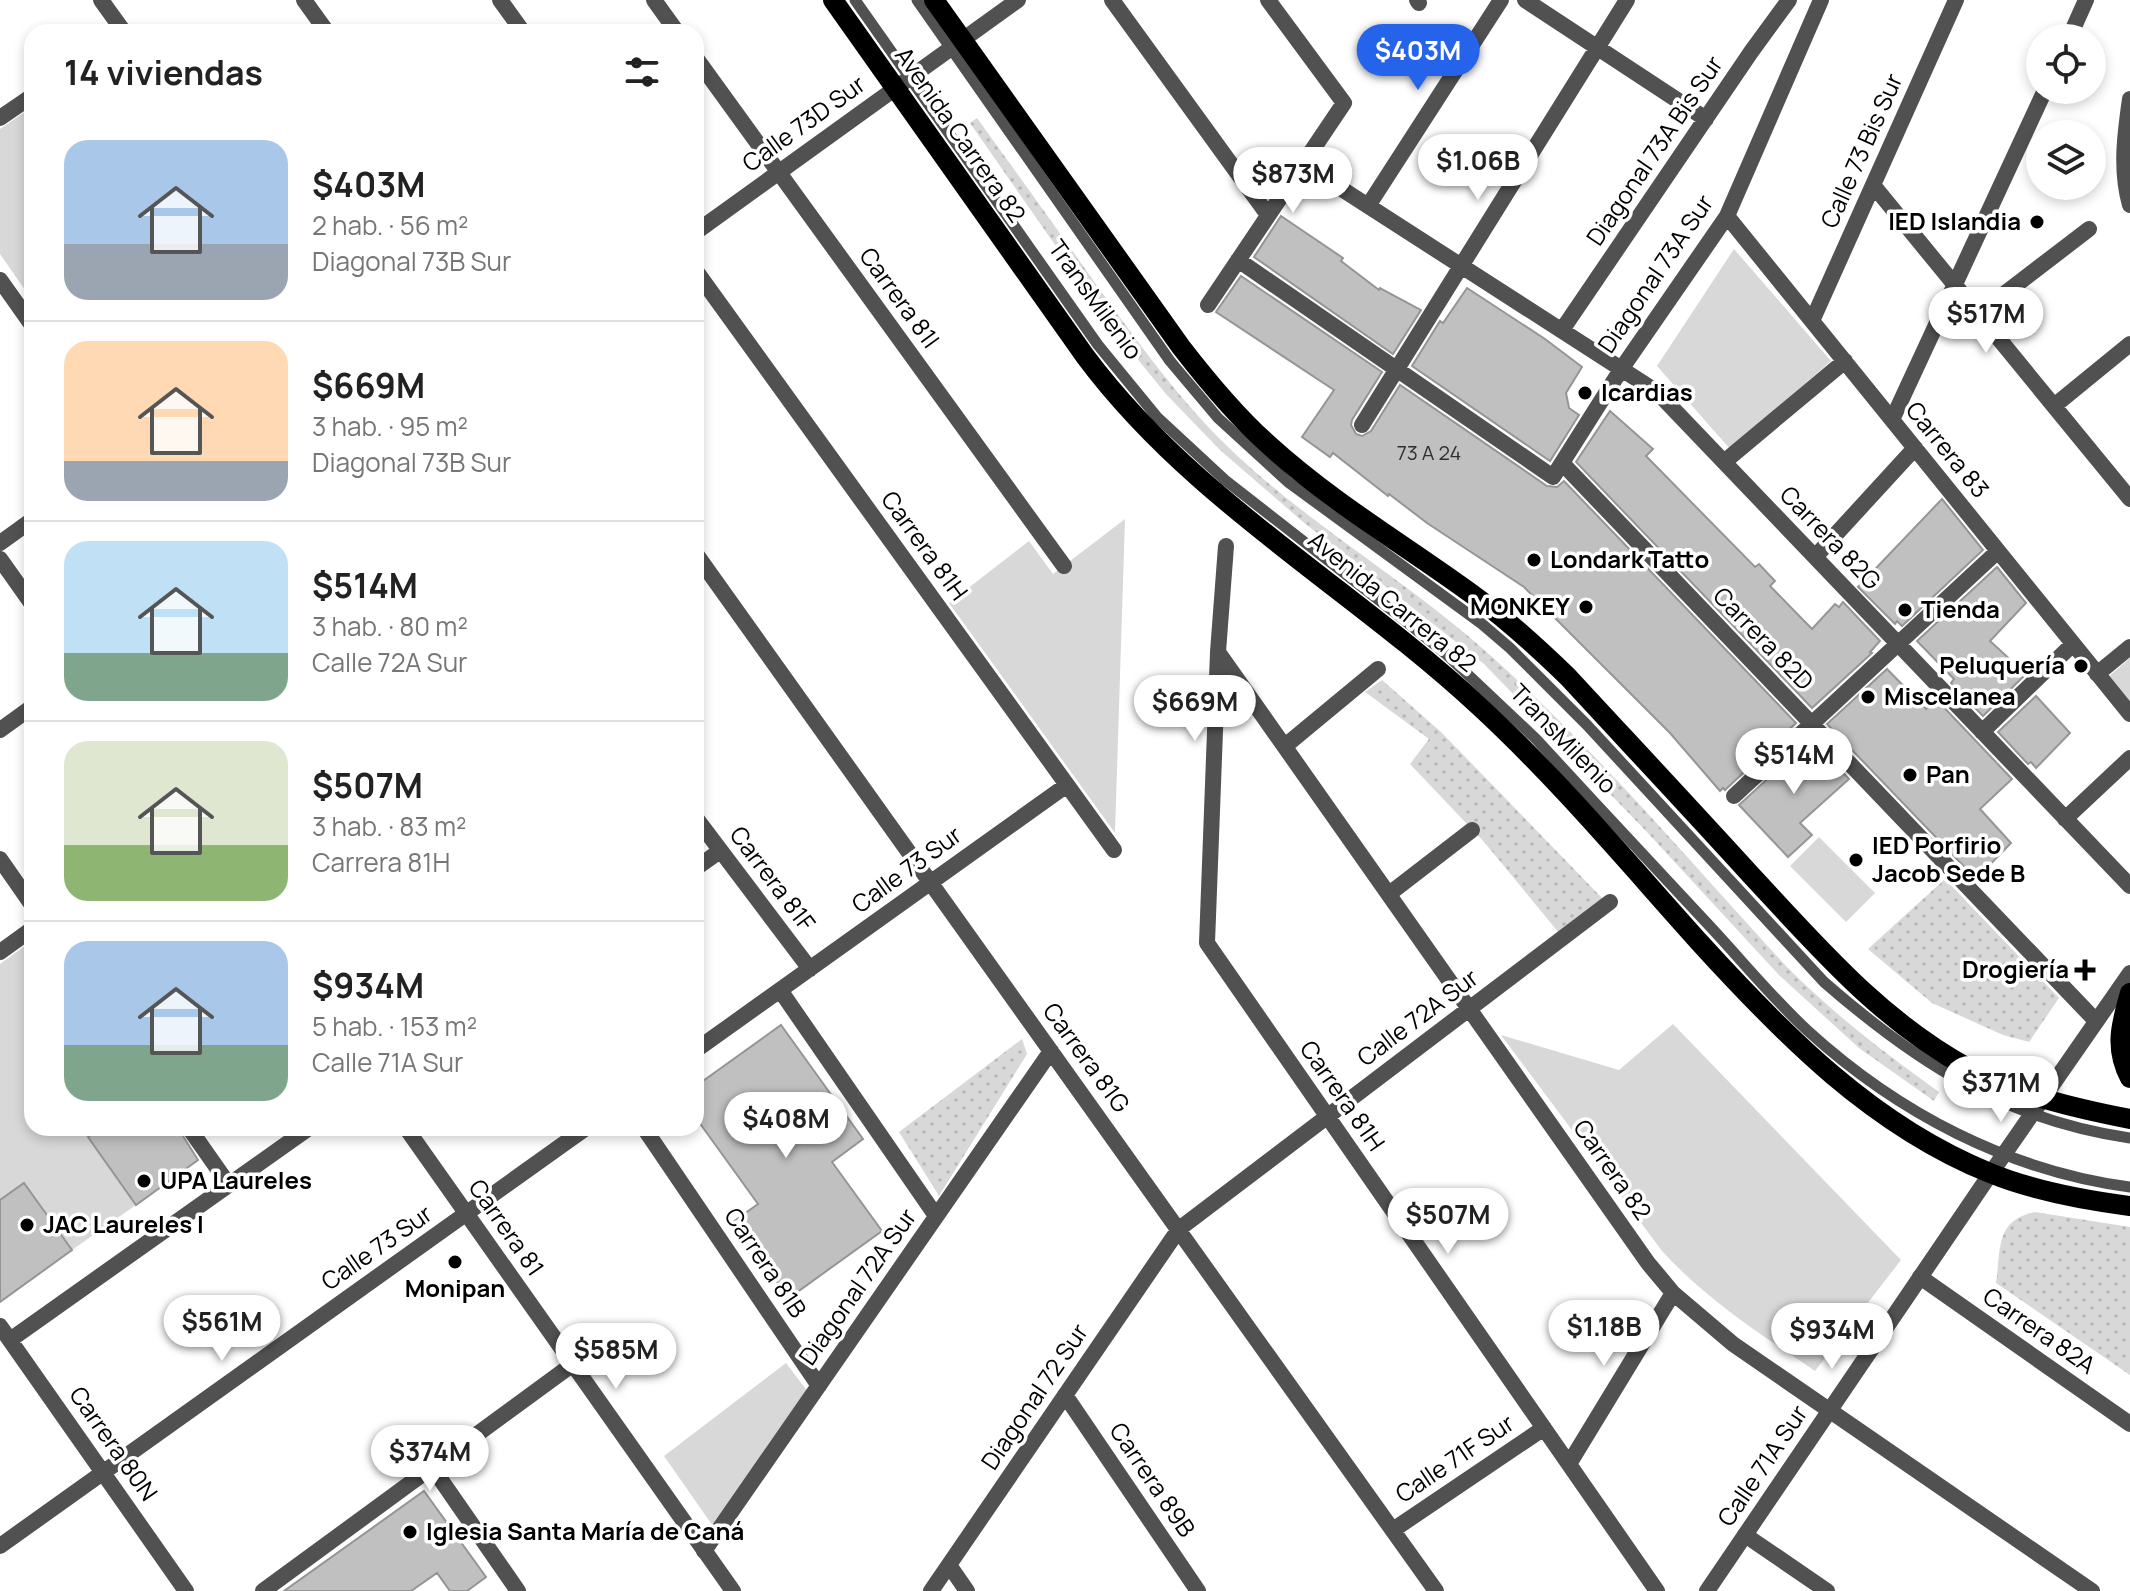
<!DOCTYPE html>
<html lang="es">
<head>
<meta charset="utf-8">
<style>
	body { margin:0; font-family:Manrope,sans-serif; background:#f2f2f2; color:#222; height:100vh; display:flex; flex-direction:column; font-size:30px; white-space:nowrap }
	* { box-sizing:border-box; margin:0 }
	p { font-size:26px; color:#767676 }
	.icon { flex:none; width:44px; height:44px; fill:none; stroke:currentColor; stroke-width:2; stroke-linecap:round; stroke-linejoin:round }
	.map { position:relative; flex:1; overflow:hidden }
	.panel { position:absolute; left:24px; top:24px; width:680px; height:1112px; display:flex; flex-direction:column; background:#fff; border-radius:24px; box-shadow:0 4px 12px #0003 }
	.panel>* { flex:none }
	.fabs { position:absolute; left:2026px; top:24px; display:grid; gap:16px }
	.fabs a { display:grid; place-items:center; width:80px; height:80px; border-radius:50%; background:#fff; box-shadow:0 4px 12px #0003; font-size:40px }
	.price { position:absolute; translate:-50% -68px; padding:0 18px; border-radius:28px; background:#fff; color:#222; font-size:26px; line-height:52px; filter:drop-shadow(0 2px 4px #0008) }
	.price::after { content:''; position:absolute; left:50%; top:48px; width:24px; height:18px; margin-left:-12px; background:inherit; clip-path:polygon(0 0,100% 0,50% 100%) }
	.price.selected { background:#2563eb; color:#fff }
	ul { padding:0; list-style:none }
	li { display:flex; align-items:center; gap:24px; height:200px; padding:0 40px }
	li+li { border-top:2px solid #e0e0e0 }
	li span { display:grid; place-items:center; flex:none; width:224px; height:160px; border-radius:24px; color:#555 }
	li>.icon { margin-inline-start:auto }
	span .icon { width:96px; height:96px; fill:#fffc; stroke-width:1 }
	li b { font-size:34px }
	h2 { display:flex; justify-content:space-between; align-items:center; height:96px; padding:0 40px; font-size:34px }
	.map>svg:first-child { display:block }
	.grass { fill:url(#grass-dots) }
	.green { fill:#d8d8d8 }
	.building { fill:#c0c0c0; stroke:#959595; stroke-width:2 }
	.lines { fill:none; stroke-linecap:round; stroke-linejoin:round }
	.service { stroke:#515151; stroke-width:11 }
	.minor { stroke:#515151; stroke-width:16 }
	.tertiary { stroke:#515151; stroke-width:16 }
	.primary { stroke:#000; stroke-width:20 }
	.poi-dot { fill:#000; stroke:#fff; stroke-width:3 }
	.labels { text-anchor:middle; stroke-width:7; stroke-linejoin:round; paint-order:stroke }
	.number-label { font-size:20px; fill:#303030 }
	.street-label { font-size:24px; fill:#000; stroke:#fff }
	.poi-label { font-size:24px; font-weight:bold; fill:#000; stroke:#fff; text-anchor:start }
</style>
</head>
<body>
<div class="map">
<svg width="2130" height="1591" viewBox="0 0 2130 1591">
	<defs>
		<pattern id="grass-dots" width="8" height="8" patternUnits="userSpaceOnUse" patternTransform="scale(2)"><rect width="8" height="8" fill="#d8d8d8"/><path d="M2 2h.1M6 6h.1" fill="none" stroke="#b8b8b8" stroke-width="1.8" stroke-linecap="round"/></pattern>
	</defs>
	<rect width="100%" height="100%" fill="#fff"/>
	<path class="grass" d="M977,118C1016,172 1055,226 1093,280C1134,337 1176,396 1226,445C1307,524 1407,580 1491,656C1597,751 1690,862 1787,967C1836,1016 1882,1051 1939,1092L1934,1101L1859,1048L1779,975L1646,831L1484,664L1302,521L1221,451L1166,394L1118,335L970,123Z
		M1382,680L1441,732L1603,899L1559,933L1485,843L1410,764L1429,739L1365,692Z
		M1945,879L2059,998L2029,1042L2003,1035L1932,1003L1868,949Z
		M1022,1039L1027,1054L939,1196L899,1132Z
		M2035,1212L2130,1227V1375L1996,1283C2001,1249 1995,1220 2035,1212Z"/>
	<path class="green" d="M32,107V300L0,254V129Z
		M1734,249L1831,361L1730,449L1657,366Z
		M1125,519L1115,833L949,603L1029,541L1053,574Z
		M2130,658V705L2107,678Z
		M1819,837L1875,893L1846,922L1790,866Z
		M32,941V1128H101L136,1205L72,1250L24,1183L0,1200V964Z
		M1673,1024L1901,1260L1815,1371C1759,1333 1708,1301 1662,1251L1501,1035L1619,1070Z
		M786,1363L808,1392L715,1529L664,1456Z"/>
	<path class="building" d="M1281,216L1343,258L1341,261L1379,290L1380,288L1421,310L1393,354L1254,257Z
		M1241,276L1382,372L1352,420L1351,425L1356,434L1362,436L1371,431L1400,385L1547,486L1557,487L1564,481L1796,723L1725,790L1723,788L1720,791L1670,733L1524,587L1427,523L1389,494L1388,496L1333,453L1330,457L1302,437L1334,390L1216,312Z
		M1467,288L1545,339L1582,367L1566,393L1569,408L1579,415L1550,461L1412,366L1440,321L1443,323Z
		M1610,411L1653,449L1646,456L1755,567L1759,564L1775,581L1770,586L1812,629L1835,604L1839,607L1843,602L1880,641L1870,652L1872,653L1812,708L1576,462Z
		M1942,499L1983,550L1902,626L1897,621L1895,624L1858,587Z
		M1997,567L2026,603L1990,641L2026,674L1983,716L1951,683L1954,679L1917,641Z
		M1887,669L1926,709L1936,699L2012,779L1980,809L2011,843L1976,879L1827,724Z
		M2036,696L2070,733L2036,768L2031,762L2028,764L1998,732Z
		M1811,739L1849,779L1800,823L1812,835L1788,857L1739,805Z
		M781,1025L863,1139L832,1162L882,1231L789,1298L733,1222L758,1204L696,1118V1086Z
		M101,1128H178L198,1160L136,1205L88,1137Z
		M24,1183L72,1250L0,1302V1200Z
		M424,1491L486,1577L467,1591H450L437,1573L411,1591H284Z"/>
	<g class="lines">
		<path class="service" d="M855,0L1098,345L1157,417L1225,480L1403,619L1446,654L1536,739C1592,800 1648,860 1705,921C1739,957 1771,997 1808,1031C1898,1113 2009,1171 2130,1187
			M917,0L1170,361L1218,418L1288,482L1482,624L1510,648L1587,725L1824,982C1917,1063 2005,1120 2130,1138"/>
		<path class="minor" d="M101,0L124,32
			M304,0L327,32
			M500,0L523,32
			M654,0L677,32
			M1112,0L1268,215
			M1417,0L1419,3
			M1525,0L1706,119
			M2069,38L2086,0
			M696,58L1064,566
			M2130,99C2125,134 2120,170 2130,205
			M0,118L32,96
			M1303,164L1657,392L2130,886
			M1873,185L2130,499
			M1368,206L1501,0
			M1727,216L2130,714
			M1238,260L1553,477L1622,368L1727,216L1821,0
			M696,271L1114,850
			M0,280L32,325
			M1208,305L1344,103L1268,0
			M1978,314L2089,229
			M1812,321L1956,0
			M1562,330L1751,52L1789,0
			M2054,406L2130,344
			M1892,420L2045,90
			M1362,425L1627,0
			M1724,462L1845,361
			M1562,463L2096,1021
			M0,543L32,520
			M1226,546L1218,652L1207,943L1657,1591
			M696,554L1436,1591
			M1815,557L1915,448
			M1218,652L1648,1263L1673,1293L1733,1344L2092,1591
			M2097,674L2130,647
			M0,730L32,707
			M1982,732L2073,644
			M1285,746L1378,669
			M1734,796L1998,551
			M696,818L810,969
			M2065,819L2130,758
			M0,859L32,905
			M696,868L720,851
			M1389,894L1472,830
			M0,952L32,929
			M780,990L936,1216
			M696,1050L1067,785
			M189,1128L229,1185
			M644,1128L819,1386
			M1920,1277L2130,1424
			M0,1326L186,1591
			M10,1340L309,1128
			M1065,1395L1198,1591
			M1569,1464L1673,1293
			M432,1467L518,1591
			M1393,1530L1544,1428
			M1745,1535L1827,1591
			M0,1546L586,1128
			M704,1551L1051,1051
			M949,1565L967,1591
			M263,1591L573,1364
			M931,1591L1179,1229L1610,902"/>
		<path class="tertiary" d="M696,232L1018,0
			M0,559L32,604
			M406,1128L733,1591
			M1707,1591L1991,1173L2130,973"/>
		<path class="primary" d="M833,0L1085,356C1192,500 1351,587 1480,707C1559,780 1629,864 1701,944C1784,1035 1873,1126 1990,1173C2034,1191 2083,1200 2130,1206
			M934,0L1181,347C1208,382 1237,417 1270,446C1334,504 1408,547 1476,597C1509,621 1539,649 1568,677C1629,743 1690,808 1750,874C1817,946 1880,1020 1968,1068C2018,1095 2074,1108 2130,1119
			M2130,993C2121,1024 2114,1048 2130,1078"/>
	</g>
	<g class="poi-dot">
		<circle cx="2037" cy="222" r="8"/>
		<circle cx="1585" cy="393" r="8"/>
		<circle cx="1534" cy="560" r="8"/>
		<circle cx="1586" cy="607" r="8"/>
		<circle cx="1905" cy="610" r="8"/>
		<circle cx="2081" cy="666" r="8"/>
		<circle cx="1868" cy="697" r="8"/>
		<circle cx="1910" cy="775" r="8"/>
		<circle cx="1856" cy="860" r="8"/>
		<path d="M2081 958h8v8h8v8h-8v8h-8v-8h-8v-8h8z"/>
		<circle cx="144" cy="1181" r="8"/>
		<circle cx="27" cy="1225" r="8"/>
		<circle cx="455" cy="1262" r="8"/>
		<circle cx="410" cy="1532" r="8"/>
	</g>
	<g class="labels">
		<g class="number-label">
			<text x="1429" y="460">73 A 24</text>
		</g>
		<g class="street-label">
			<text transform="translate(804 124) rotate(-36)" y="8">Calle 73D Sur</text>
			<text transform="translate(960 135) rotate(55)" y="8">Avenida Carrera 82</text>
			<text transform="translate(1655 151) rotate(-56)" y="8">Diagonal 73A Bis Sur</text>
			<text transform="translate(1862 151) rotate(-66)" y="8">Calle 73 Bis Sur</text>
			<text transform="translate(1656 274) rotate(-56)" y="8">Diagonal 73A Sur</text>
			<text transform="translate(899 298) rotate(54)" y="8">Carrera 81I</text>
			<text transform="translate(1095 300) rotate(54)" y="8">TransMilenio</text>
			<text transform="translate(1947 450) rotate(51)" y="8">Carrera 83</text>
			<text transform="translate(1830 538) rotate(46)" y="8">Carrera 82G</text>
			<text transform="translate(924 546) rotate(54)" y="8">Carrera 81H</text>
			<text transform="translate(1392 602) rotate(39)" y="8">Avenida Carrera 82</text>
			<text transform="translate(1763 639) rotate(46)" y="8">Carrera 82D</text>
			<text transform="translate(1563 739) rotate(46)" y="8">TransMilenio</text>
			<text transform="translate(907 870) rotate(-36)" y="8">Calle 73 Sur</text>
			<text transform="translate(772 879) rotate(53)" y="8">Carrera 81F</text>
			<text transform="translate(1418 1018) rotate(-37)" y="8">Calle 72A Sur</text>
			<text transform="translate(1086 1058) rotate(54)" y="8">Carrera 81G</text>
			<text transform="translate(1342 1096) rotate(55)" y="8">Carrera 81H</text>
			<text transform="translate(1612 1170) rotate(55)" y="8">Carrera 82</text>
			<text transform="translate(506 1228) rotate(55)" y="8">Carrera 81</text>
			<text transform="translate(377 1248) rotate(-35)" y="8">Calle 73 Sur</text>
			<text transform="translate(765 1263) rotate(56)" y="8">Carrera 81B</text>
			<text transform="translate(858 1287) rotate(-55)" y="8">Diagonal 72A Sur</text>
			<text transform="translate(2039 1331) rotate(35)" y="8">Carrera 82A</text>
			<text transform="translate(1035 1397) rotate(-56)" y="8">Diagonal 72 Sur</text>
			<text transform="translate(113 1444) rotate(55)" y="8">Carrera 80N</text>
			<text transform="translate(1455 1459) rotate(-34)" y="8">Calle 71F Sur</text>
			<text transform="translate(1763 1466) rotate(-56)" y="8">Calle 71A Sur</text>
			<text transform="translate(1152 1480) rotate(56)" y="8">Carrera 89B</text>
		</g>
		<g class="poi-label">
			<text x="2021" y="230" text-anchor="end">IED Islandia</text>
			<text x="1601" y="401">Icardias</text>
			<text x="1550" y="568">Londark Tatto</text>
			<text x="1570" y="615" text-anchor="end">MONKEY</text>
			<text x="1921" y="618">Tienda</text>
			<text x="2065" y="674" text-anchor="end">Peluquería</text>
			<text x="1884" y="705">Miscelanea</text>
			<text x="1926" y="783">Pan</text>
			<text x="1872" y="854">IED Porfirio<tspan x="1872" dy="28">Jacob Sede B</tspan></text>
			<text x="2069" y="978" text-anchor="end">Drogiería</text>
			<text x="160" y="1189">UPA Laureles</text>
			<text x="43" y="1233">JAC Laureles I</text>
			<text x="455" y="1297" text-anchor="middle">Monipan</text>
			<text x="426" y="1540">Iglesia Santa María de Caná</text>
		</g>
	</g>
</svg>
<div class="fabs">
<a><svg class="icon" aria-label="locate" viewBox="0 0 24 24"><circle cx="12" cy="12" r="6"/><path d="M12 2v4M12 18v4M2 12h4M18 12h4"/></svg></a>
<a><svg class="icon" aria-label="layers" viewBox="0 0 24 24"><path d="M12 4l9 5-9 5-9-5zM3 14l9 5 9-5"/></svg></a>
</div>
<b class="price selected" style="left:1418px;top:92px">$403M</b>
<b class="price" style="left:1478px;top:202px">$1.06B</b>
<b class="price" style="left:1293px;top:215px">$873M</b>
<b class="price" style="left:1986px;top:355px">$517M</b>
<b class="price" style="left:1195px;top:743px">$669M</b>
<b class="price" style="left:1794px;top:796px">$514M</b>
<b class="price" style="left:2001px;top:1124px">$371M</b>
<b class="price" style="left:786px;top:1160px">$408M</b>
<b class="price" style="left:1448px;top:1256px">$507M</b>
<b class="price" style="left:222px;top:1363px">$561M</b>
<b class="price" style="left:1604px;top:1368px">$1.18B</b>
<b class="price" style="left:1832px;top:1371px">$934M</b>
<b class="price" style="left:616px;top:1391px">$585M</b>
<b class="price" style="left:430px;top:1493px">$374M</b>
<section class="panel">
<h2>14 viviendas<svg class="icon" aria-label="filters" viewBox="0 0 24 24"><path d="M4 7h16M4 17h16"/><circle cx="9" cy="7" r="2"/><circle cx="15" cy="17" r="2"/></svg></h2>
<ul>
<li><span style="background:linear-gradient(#a9c7e8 65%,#9aa5b1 0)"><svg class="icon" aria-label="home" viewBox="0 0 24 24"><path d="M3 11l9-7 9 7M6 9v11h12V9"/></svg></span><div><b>$403M</b><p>2 hab. · 56 m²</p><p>Diagonal 73B Sur</p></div></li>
<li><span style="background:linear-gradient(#ffd9b3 75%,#9aa5b1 0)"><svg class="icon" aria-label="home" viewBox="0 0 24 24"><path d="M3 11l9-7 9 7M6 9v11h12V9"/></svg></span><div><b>$669M</b><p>3 hab. · 95 m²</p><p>Diagonal 73B Sur</p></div></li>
<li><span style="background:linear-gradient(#bfe0f5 70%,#7fa58c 0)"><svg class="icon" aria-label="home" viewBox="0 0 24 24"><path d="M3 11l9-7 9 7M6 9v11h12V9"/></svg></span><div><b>$514M</b><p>3 hab. · 80 m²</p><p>Calle 72A Sur</p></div></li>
<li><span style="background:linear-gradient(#dfe7d0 65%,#8fb573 0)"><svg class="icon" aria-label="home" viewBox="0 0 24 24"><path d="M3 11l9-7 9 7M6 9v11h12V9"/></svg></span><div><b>$507M</b><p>3 hab. · 83 m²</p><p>Carrera 81H</p></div></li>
<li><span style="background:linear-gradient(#a9c7e8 65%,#7fa58c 0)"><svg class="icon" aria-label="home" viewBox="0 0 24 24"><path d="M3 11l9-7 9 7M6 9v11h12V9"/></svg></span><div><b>$934M</b><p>5 hab. · 153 m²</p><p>Calle 71A Sur</p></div></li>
</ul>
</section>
</div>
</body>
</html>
